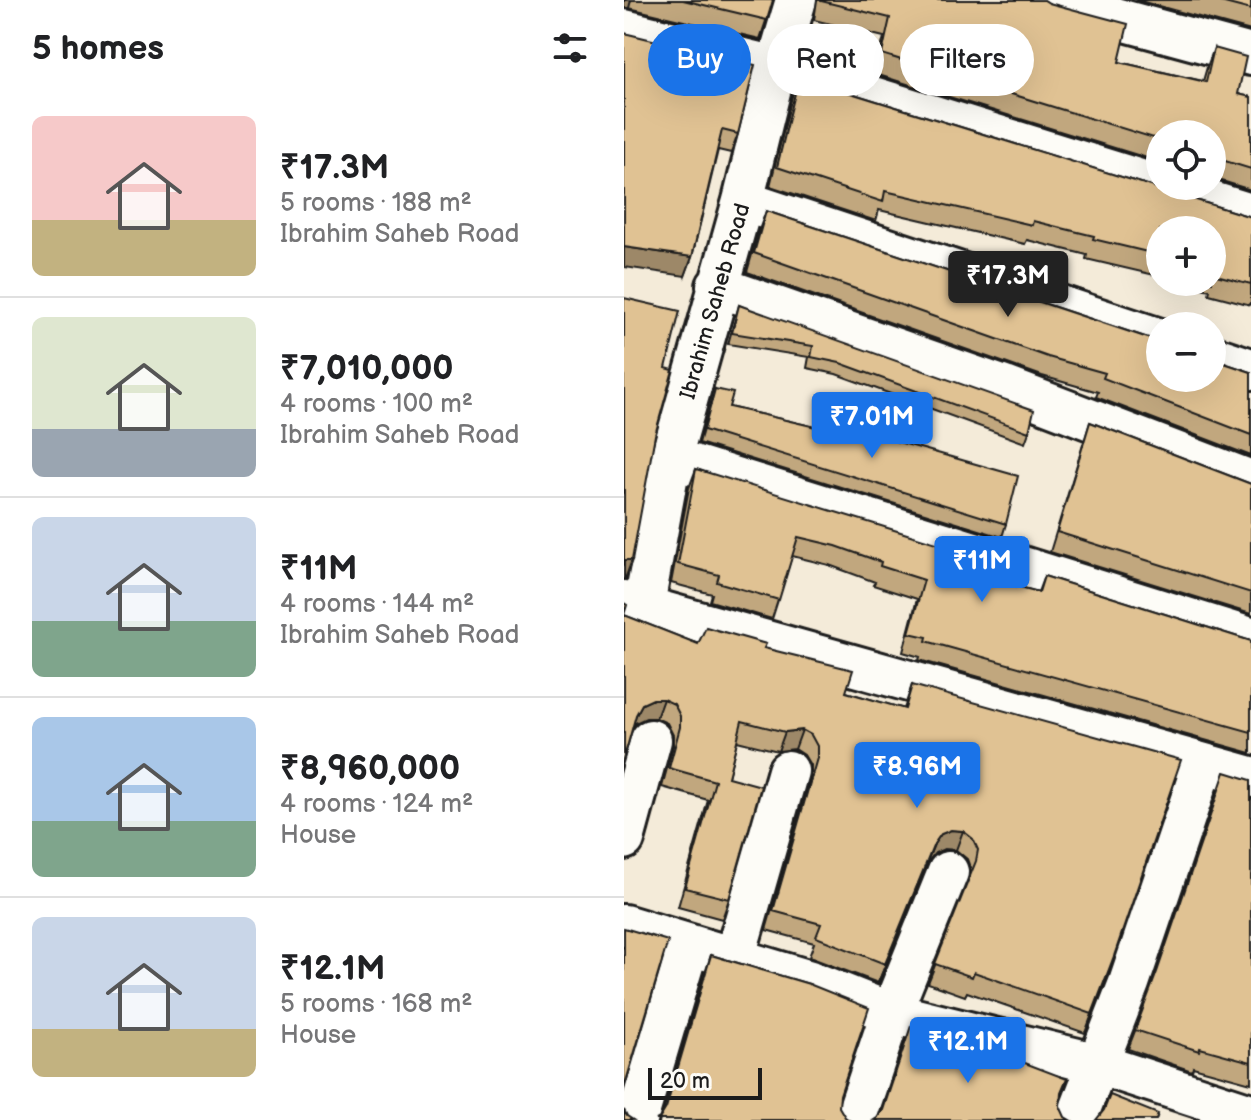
<!DOCTYPE html>
<html lang="en">
<head>
<meta charset="utf-8">
<style>
	body { margin:0; font-family:"Balsamiq Sans",sans-serif; background:#f6f6f6; color:#202124; height:100vh; display:flex; flex-direction:column; font-size:30px; white-space:nowrap }
	* { box-sizing:border-box; margin:0 }
	p { font-size:26px; color:#757577 }
	.icon { flex:none; width:44px; height:44px; fill:none; stroke:currentColor; stroke-width:2; stroke-linecap:round; stroke-linejoin:round }
	.map { position:relative; flex:1; overflow:hidden }
	.side { display:flex; flex-direction:column; background:#fff; width:624px }
	.side>* { flex:none }
	.hud { position:absolute; left:24px; top:24px; width:482px; height:72px; display:flex; gap:16px }
	.buttons { position:absolute; left:522px; top:120px; display:grid; gap:16px }
	.buttons a { display:grid; place-items:center; width:80px; height:80px; border-radius:50%; background:#fff; box-shadow:0 8px 32px #0002; font-size:40px }
	.scale { position:absolute; left:24px; bottom:20px; width:114px; box-sizing:border-box; padding-left:8px; border:4px solid #1c1c1c; border-top:0; font-size:22px; line-height:28px; white-space:nowrap; color:#1c1c1c; -webkit-text-stroke:6px #fdfcf7; paint-order:stroke }
	.price { position:absolute; translate:-50% -68px; padding:0 18px; border-radius:8px; background:#1a73e8; color:#fff; font-size:26px; line-height:52px; filter:drop-shadow(0 2px 4px #0008) }
	.price::after { content:''; position:absolute; left:50%; top:48px; width:24px; height:18px; margin-left:-12px; background:inherit; clip-path:polygon(0 0,100% 0,50% 100%) }
	.price.on { background:#222; color:#fff }
	ul { padding:0; list-style:none }
	li { display:flex; align-items:center; gap:24px; height:200px; padding:0 32px }
	li+li { border-top:2px solid #e0e0e0 }
	li span { display:grid; place-items:center; flex:none; width:224px; height:160px; border-radius:12px; color:#555 }
	li>.icon { margin-inline-start:auto }
	span .icon { width:96px; height:96px; fill:#fffc; stroke-width:1 }
	li b { font-size:34px }
	h2 { display:flex; justify-content:space-between; align-items:center; height:96px; padding:0 32px; font-size:34px }
	.pill { padding:0 28px; border-radius:36px; background:#fff; box-shadow:0 8px 32px #0002; font-size:28px; line-height:72px }
	.pill.on { background:#1a73e8; color:#fff }
	main { display:flex; flex:1; min-height:0 }
	.map>svg:first-child { display:block }
	.lines { fill:none; stroke-linecap:round; stroke-linejoin:round }
	.minor-casing { stroke:#1c1c1c; stroke-width:46 }
	.minor { stroke:#fdfcf7; stroke-width:40 }
	.wall { fill:#c1a77e; stroke:#1c1c1c; stroke-width:2 }
	.shaded-wall { fill:#9d8867; stroke:#1c1c1c; stroke-width:2 }
	.building { fill:#e0c293; stroke:#1c1c1c; stroke-width:2 }
	.labels { text-anchor:middle; stroke-width:6; stroke-linejoin:round; paint-order:stroke }
	.street-label { font-size:22px; fill:#1c1c1c; stroke:#fdfcf7 }
</style>
</head>
<body>
<main>
<section class="side">
<h2>5 homes<svg class="icon" aria-label="filters" viewBox="0 0 24 24"><path d="M4 7h16M4 17h16"/><circle cx="9" cy="7" r="2"/><circle cx="15" cy="17" r="2"/></svg></h2>
<ul>
<li><span style="background:linear-gradient(#f6c9c9 65%,#c2b280 0)"><svg class="icon" aria-label="home" viewBox="0 0 24 24"><path d="M3 11l9-7 9 7M6 9v11h12V9"/></svg></span><div><b>₹17.3M</b><p>5 rooms · 188 m²</p><p>Ibrahim Saheb Road</p></div></li>
<li><span style="background:linear-gradient(#dfe7d0 70%,#9aa5b1 0)"><svg class="icon" aria-label="home" viewBox="0 0 24 24"><path d="M3 11l9-7 9 7M6 9v11h12V9"/></svg></span><div><b>₹7,010,000</b><p>4 rooms · 100 m²</p><p>Ibrahim Saheb Road</p></div></li>
<li><span style="background:linear-gradient(#c9d6e8 65%,#7fa58c 0)"><svg class="icon" aria-label="home" viewBox="0 0 24 24"><path d="M3 11l9-7 9 7M6 9v11h12V9"/></svg></span><div><b>₹11M</b><p>4 rooms · 144 m²</p><p>Ibrahim Saheb Road</p></div></li>
<li><span style="background:linear-gradient(#a9c7e8 65%,#7fa58c 0)"><svg class="icon" aria-label="home" viewBox="0 0 24 24"><path d="M3 11l9-7 9 7M6 9v11h12V9"/></svg></span><div><b>₹8,960,000</b><p>4 rooms · 124 m²</p><p>House</p></div></li>
<li><span style="background:linear-gradient(#c9d6e8 70%,#c2b280 0)"><svg class="icon" aria-label="home" viewBox="0 0 24 24"><path d="M3 11l9-7 9 7M6 9v11h12V9"/></svg></span><div><b>₹12.1M</b><p>5 rooms · 168 m²</p><p>House</p></div></li>
</ul>
</section>
<div class="map">
<svg width="627" height="1120" viewBox="0 0 627 1120">
	<rect width="100%" height="100%" fill="#f4ebd9"/>
	<filter id="ink" filterUnits="userSpaceOnUse"><feTurbulence type="fractalNoise" baseFrequency=".0125" numOctaves="2"/><feDisplacementMap in="SourceGraphic" scale="16" xChannelSelector="R" yChannelSelector="G"/><feConvolveMatrix kernelMatrix="1 2 1 2 8 2 1 2 1" color-interpolation-filters="sRGB"/></filter>
	<g filter="url(#ink)">
		<g class="lines">
			<defs>
				<path id="minor" d="M424,0L627,55
					M0,30L152,67L536,186
					M537,186L627,214
					M119,201L536,339
					M93,286L381,387L627,481
					M588,356L627,369
					M47,458L627,638
					M0,601L627,777
					M20,605L47,458L119,201L152,67L172,0
					M0,839L27,740
					M0,925L186,981L267,1013L474,1064L627,1114
					M110,959L164,771
					M13,1120L65,945
					M231,1120L267,1013L324,872
					M452,1120L505,983L579,764"/>
			</defs>
			<use href="#minor" class="minor-casing"/>
			<use href="#minor" class="minor"/>
		</g>
		<path class="wall" d="M0,0H149L136,39L5,8Z
			M193,0H420L495,62L579,81L583,67L590,48L614,94L627,97V190L588,178V134H536V162L251,74L260,37L190,20Z
			M512,0H627V31Z
			M0,33L114,134L107,153L94,150L68,257L61,276Z
			M175,77L627,217V305L585,294L586,290L552,282H588V230H536V278H535V276L462,259L463,255L403,240L401,244L255,210L252,221L146,186L168,96Z
			M142,211L627,372V456L472,397L474,392L418,376L123,272L135,230Z
			M115,305L405,432L401,443L212,374L183,368L185,357L104,344Z
			M91,389L105,407L204,430L206,425L382,524L378,537L75,443Z
			M466,422L627,484V614L426,552Z
			M72,469L369,580L414,592L420,576L627,641V753L295,660L296,657L279,652L293,599L249,585L251,582L205,565L168,556L148,619L86,601L88,594L47,583L65,488Z
			M0,615L74,644L140,648L222,692L280,709L288,685L490,956L461,1033L343,992L341,996L304,983L346,877L347,870L343,859L332,850L320,849L311,853L303,863L254,983L185,957L190,943L142,930L186,777V765L180,755L171,749L154,751L113,741L104,777L105,899L98,919L54,907L84,800L38,787L49,746V735L43,723L32,718H22L11,723L8,729Z
			M627,780V1083L569,1067L568,1071L504,1049L530,982Z
			M87,955L185,984L36,1118L39,1112L81,973Z"/>
		<path class="shaded-wall" d="M0,0H7L5,8H0Z
			M0,247L68,257L61,276L0,267Z
			M0,560H8L1,579H0Z
			M29,699H39L32,718H22L11,723L5,734L12,715L18,704Z
			M178,730L171,749L154,751L161,732Z
			M327,830L339,831L332,850L320,849L311,853L303,863L254,983L310,844L317,834Z"/>
		<path class="building" d="M59,0H149L143,20Z
			M197,0H420L425,3L504,24L495,62L582,82L590,48L622,57L614,94L627,97V169L588,157V134H536V140L258,54L266,18L197,1Z
			M589,0H627V10Z
			M0,33L131,65L114,134L98,130L68,257L0,247Z
			M175,77L627,217V284L592,275L593,271L588,270V230H536V255L469,239L470,236L409,221L408,225L261,191L259,202L153,167Z
			M142,211L536,342V378H588V359L627,372V435L479,378L481,373L424,357L130,253Z
			M0,298L56,311L42,368L49,370L31,435L8,560H0Z
			M115,305L410,410L405,432L216,363L187,357L189,346L108,333Z
			M91,389L109,393L105,407L205,430L206,425L243,433L394,476L382,524L80,430Z
			M466,422L627,484V593L433,532Z
			M72,469L374,562L369,580L415,592L420,576L627,641V732L302,641L303,637L285,633L300,580L256,566L257,562L212,546L174,537L155,600L93,582L95,575L54,564Z
			M0,603L3,605L0,615L74,644L82,627L142,644L140,648L229,670L222,692L281,709L288,685L557,760L490,956L468,1014L350,972L348,977L311,964L352,861L354,850L349,839L339,831L327,830L317,834L310,844L261,964L192,937L197,924L149,911L193,758V746L187,735L178,730L161,732L118,721L104,777L137,786L105,899L61,888L91,781L45,768L56,727V716L50,704L39,699H29L18,704L12,715L0,758Z
			M601,772L627,780V1062L576,1048L575,1051L511,1030L533,972Z
			M0,928L44,941L0,1088Z
			M87,955L185,984L245,1008L216,1095L215,1107L221,1117L225,1120H32L36,1118L42,1108Z
			M287,1026L296,1028L295,1033L359,1047L443,1079L437,1093L436,1106L441,1117L446,1120H250L253,1118L259,1110Z
			M486,1095L534,1114L532,1120H472L480,1110Z
			M0,1110L3,1116L9,1120H0Z"/>
	</g>
	<g class="labels">
		<g class="street-label">
			<text transform="translate(90 301) rotate(-74)" y="8">Ibrahim Saheb Road</text>
		</g>
	</g>
</svg>
<div class="buttons">
<a><svg class="icon" aria-label="locate" viewBox="0 0 24 24"><circle cx="12" cy="12" r="6"/><path d="M12 2v4M12 18v4M2 12h4M18 12h4"/></svg></a>
<a>+</a>
<a>−</a>
</div>
<div class="scale">20 m</div>
<b class="price on" style="left:384px;top:319px">₹17.3M</b>
<b class="price" style="left:248px;top:460px">₹7.01M</b>
<b class="price" style="left:358px;top:604px">₹11M</b>
<b class="price" style="left:293px;top:810px">₹8.96M</b>
<b class="price" style="left:344px;top:1085px">₹12.1M</b>
<div class="hud">
<a class="pill on">Buy</a>
<a class="pill">Rent</a>
<a class="pill">Filters</a>
</div>
</div>
</main>
</body>
</html>
